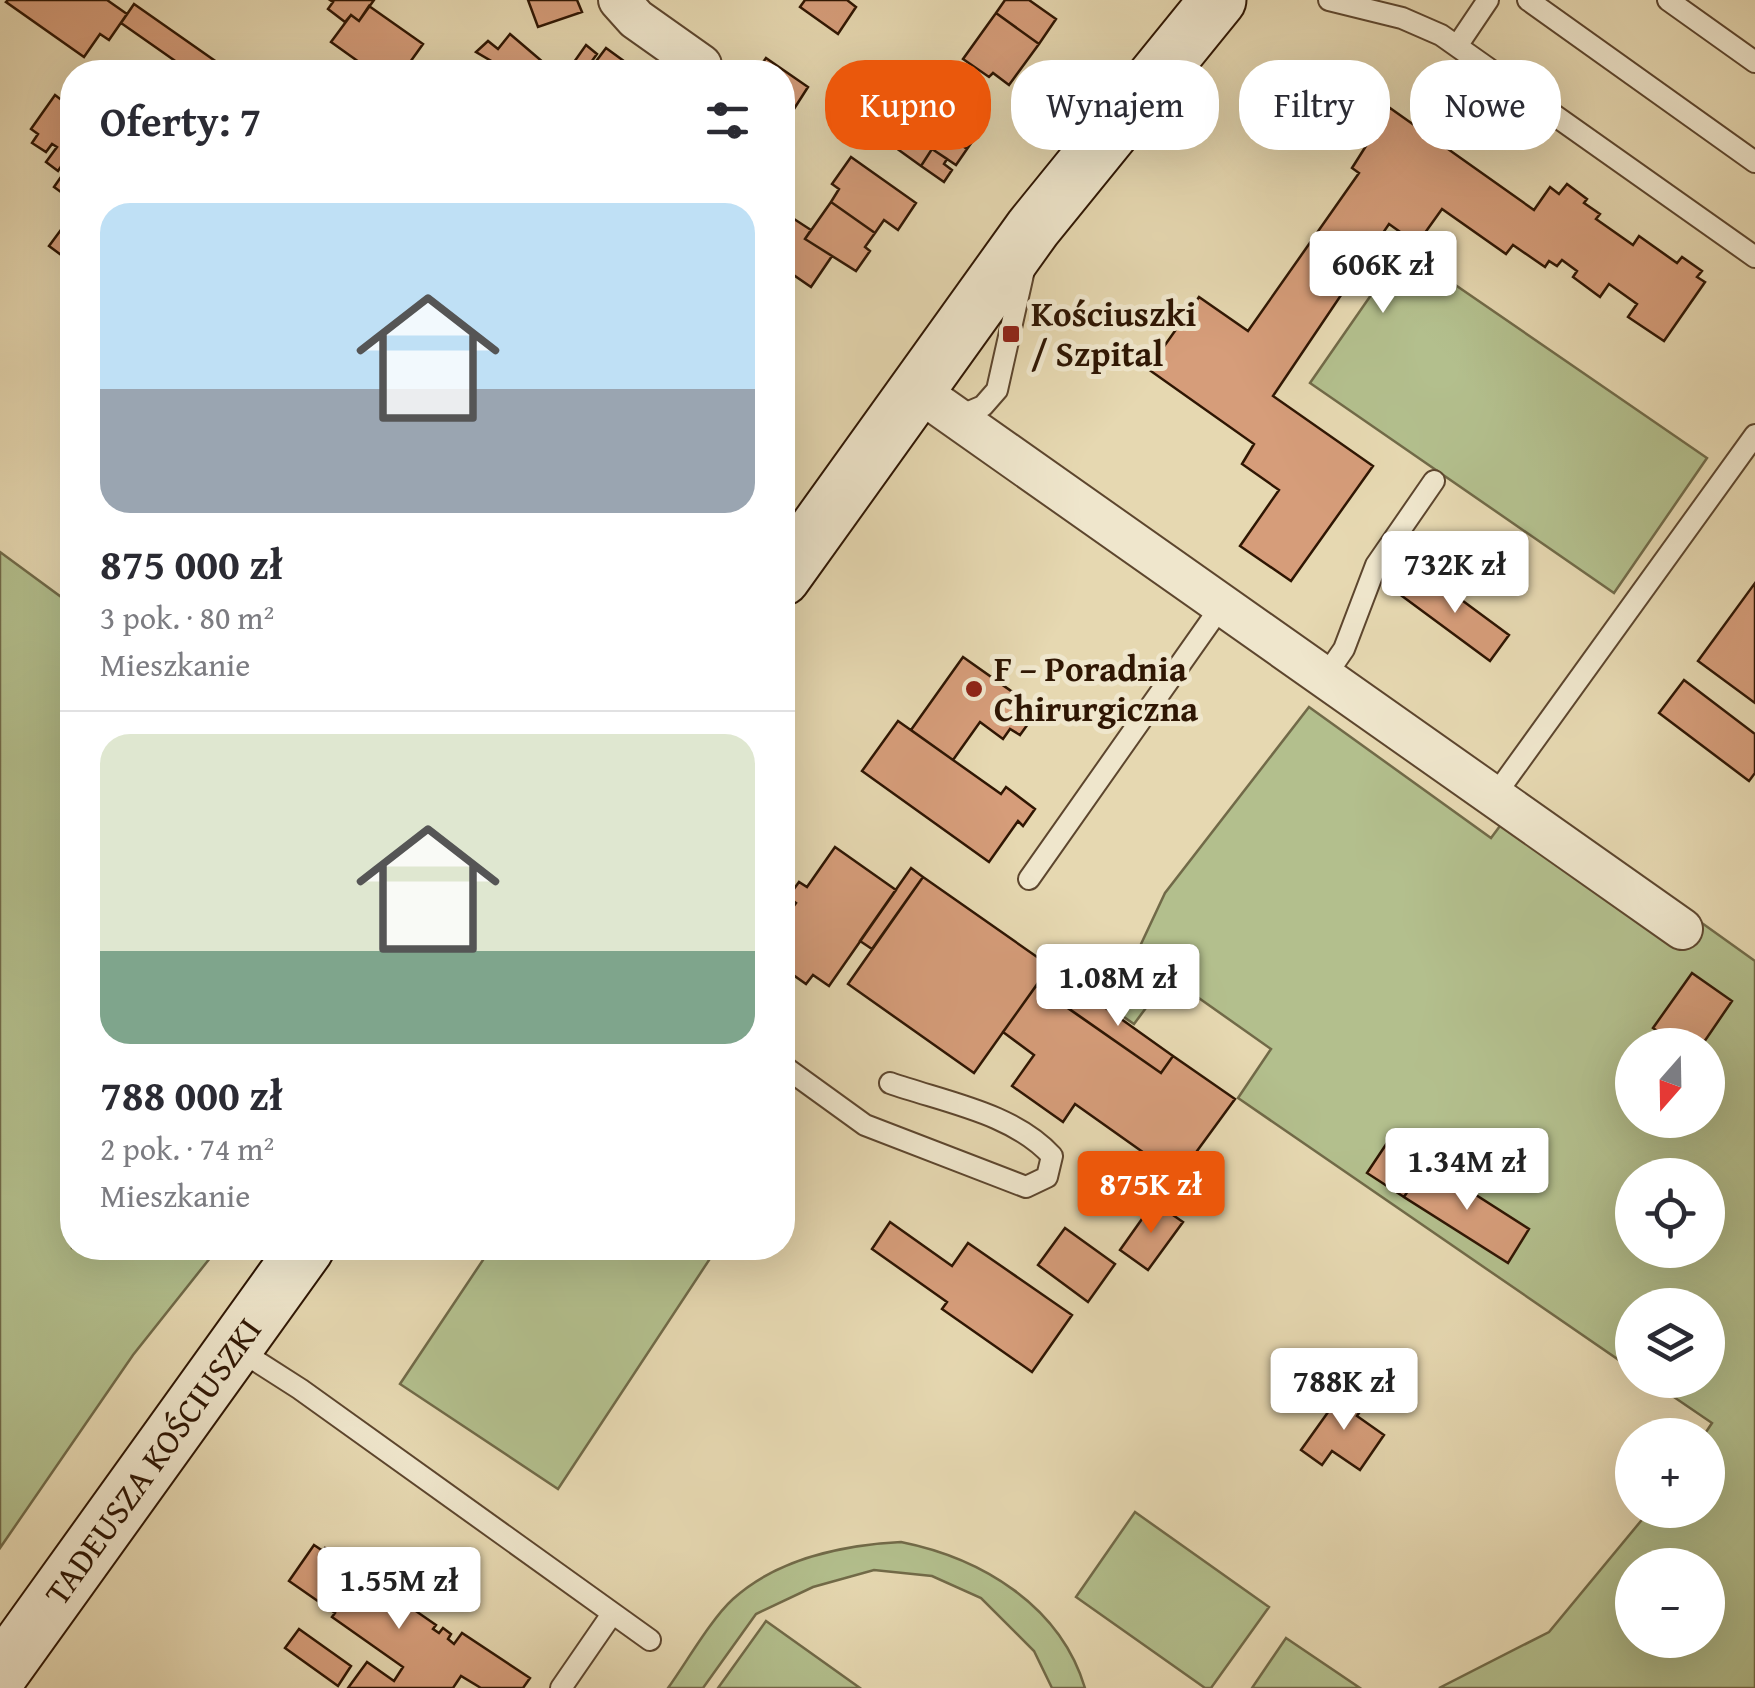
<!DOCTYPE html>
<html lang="pl">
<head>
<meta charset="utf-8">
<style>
	body { margin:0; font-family:"Gentium Book Plus",serif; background:#f2f2f3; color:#2b2b33; height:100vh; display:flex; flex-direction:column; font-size:38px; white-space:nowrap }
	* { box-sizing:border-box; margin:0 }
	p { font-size:32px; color:#7c7c81 }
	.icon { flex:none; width:55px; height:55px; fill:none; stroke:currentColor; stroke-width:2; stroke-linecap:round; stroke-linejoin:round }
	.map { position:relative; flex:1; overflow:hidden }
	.drawer { position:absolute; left:60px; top:60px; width:735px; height:1200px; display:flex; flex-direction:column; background:#fff; border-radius:40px; box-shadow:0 10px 40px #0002 }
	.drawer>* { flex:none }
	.guide { position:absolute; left:825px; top:60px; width:780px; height:90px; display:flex; gap:20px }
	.needle { width:65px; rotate:200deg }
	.buttons { position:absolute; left:1615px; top:1028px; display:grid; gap:20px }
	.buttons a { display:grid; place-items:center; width:110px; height:110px; border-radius:50%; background:#fff; box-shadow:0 10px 40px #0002; font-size:50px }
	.price { position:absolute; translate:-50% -85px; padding:0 22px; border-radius:10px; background:#fff; color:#222; font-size:32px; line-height:65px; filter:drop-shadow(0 2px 5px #0008) }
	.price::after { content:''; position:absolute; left:50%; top:60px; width:30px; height:22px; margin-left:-15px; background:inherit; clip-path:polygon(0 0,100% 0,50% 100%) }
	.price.selected { background:#ea580c; color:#fff }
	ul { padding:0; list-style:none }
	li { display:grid; align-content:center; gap:20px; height:530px; padding:0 40px }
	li+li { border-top:2px solid #e1e1e2 }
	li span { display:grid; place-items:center; height:310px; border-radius:30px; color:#555 }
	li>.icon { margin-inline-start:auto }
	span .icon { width:180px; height:180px; fill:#fffc; stroke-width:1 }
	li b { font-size:42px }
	h2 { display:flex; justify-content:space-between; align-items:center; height:120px; padding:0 40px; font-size:42px }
	.chip { padding:0 35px; border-radius:40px; background:#fff; box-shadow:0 10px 40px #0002; font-size:35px; line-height:90px }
	.chip.selected { background:#ea580c; color:#fff }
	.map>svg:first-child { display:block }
	.green { fill:#b3bf8d; stroke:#716a48; stroke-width:2.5; fill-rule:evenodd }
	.building { fill:#d69d7a; stroke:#2f1603; stroke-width:2.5 }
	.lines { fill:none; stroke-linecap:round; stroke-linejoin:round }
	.lane-casing { stroke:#5d462e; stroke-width:24 }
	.street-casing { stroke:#5d462e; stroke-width:44 }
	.secondary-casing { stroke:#2f1603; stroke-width:59 }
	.lane { stroke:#efe6cc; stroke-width:20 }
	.street { stroke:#efe6cc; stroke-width:40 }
	.secondary { stroke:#efe6cc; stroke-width:55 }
	.poi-dot { fill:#8f2418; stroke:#efe6cc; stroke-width:4 }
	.labels { text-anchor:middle; stroke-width:10; stroke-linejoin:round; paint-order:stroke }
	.poi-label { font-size:35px; font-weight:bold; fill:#2f1603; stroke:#efe6cc; text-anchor:start }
	.street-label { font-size:35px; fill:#2f1603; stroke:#efe6cc }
</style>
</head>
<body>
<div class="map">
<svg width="1755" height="1688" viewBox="0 0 1755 1688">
	<rect width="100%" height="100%" fill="#e6d8b1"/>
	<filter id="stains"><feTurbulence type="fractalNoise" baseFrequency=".002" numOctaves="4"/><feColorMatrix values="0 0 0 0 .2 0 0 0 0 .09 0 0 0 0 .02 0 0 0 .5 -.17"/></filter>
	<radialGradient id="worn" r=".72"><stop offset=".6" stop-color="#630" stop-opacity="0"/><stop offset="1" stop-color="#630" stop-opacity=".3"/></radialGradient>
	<path class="green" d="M1403,249L1707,458L1614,593L1310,383Z
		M0,552L72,605V1248H218L133,1355L0,1548Z
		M1309,707L1491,838L1523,795L1755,961V1688H1439L1549,1632L1650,1510H1708V1435H1704L1712,1423L1649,1380H1708V1305H1632V1369L1238,1098L1271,1049L1169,977L1134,1024L1111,1008L1165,893ZM1632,1045H1708V1120H1632ZM1632,1175H1708V1250H1632ZM1632,1565H1708V1640H1632Z
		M491,1248H717L558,1489L400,1384Z
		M1135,1512L1269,1607L1211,1688H1205L1076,1597Z
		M901,1542C981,1558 1060,1605 1085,1688H1052L1034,1651L981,1598L932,1576L874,1570L813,1587L756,1614L703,1688H668C686,1663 711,1619 733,1599C777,1559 843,1545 901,1542Z
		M766,1621L860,1688H718Z
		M1286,1638L1360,1688H1252Z"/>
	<path class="building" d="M8,0H107L127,14L109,40L100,34L84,57L6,2Z
		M330,0H374L359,21L351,15L345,22L328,9L333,2Z
		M528,0H577L582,12L538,27Z
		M805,0H847L856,7L838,34L800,7Z
		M1005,0H1029L1056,19L1039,44L996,13Z
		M134,4L231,72H191L121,23Z
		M369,6L423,44L403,72H373L331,42L351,15L359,21Z
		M996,13L1039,44L1009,85L993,73L989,77L963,59Z
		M510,34L544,63L533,72H510L476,52L488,41L498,49Z
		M586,45L597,54L584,72H567Z
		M606,48L639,72H588Z
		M766,58L808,87L785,123L782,72H756Z
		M934,92L959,111L956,115L979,132L967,149L919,115Z
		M55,95L72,108V159L68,156L58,171L46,162L57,147L52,144L46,152L32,143L38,134L31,129Z
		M1390,108L1534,210L1550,187L1559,194L1567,184L1587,199L1584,203L1600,214L1596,219L1633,245L1639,236L1677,263L1682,257L1702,271L1697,277L1705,282L1664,341L1628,317L1637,304L1609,284L1600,297L1573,277L1577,271L1562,260L1557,266L1549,261L1545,267L1513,245L1506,254L1442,209L1417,244L1389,224L1273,396L1373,466L1291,581L1240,546L1279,490L1242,464L1254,444L1148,369L1199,297L1248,331L1359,173L1352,168Z
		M919,115L967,149L956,165L932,149L921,166L896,148Z
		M932,149L947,159L944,164L952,170L944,182L921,166Z
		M851,157L916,203L898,230L884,220L875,233L831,202L839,189L832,184Z
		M72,161V200L54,187Z
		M831,202L875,233L865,247L870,251L856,271L805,239Z
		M791,217L811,230L805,239L832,256L811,287L782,267V228Z
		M63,227L72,234V263L49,246Z
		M1421,570L1509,635L1490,661L1402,596Z
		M1755,583V703L1698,661Z
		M963,657L1038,710L1020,735L1010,729L1003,739L980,722L953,760L911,730Z
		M1684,680L1755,734V773L1749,781L1659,713Z
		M898,721L1001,794L1006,787L1035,809L1023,826L1018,821L989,862L862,771Z
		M835,847L896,890L829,986L813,975L806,984L782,967V922L796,903L788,897L799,882L807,887Z
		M911,868L923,877L872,949L860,941Z
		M923,877L1050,966L974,1073L848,984Z
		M1692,973L1732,1001L1702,1045H1678L1653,1028Z
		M1072,984L1173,1056L1161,1073L1068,1008L1073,1000L1065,994Z
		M1036,986L1161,1073L1173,1056L1235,1099L1178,1177L1075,1104L1063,1122L1012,1086L1034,1055L1003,1032Z
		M1389,1140L1426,1163L1404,1197L1367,1173Z
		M1426,1163L1529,1229L1508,1263L1404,1197Z
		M1154,1202L1183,1222L1148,1270L1120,1250Z
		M890,1222L952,1266L968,1243L1072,1315L1032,1372L942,1309L947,1302L872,1249Z
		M1065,1228L1115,1264L1088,1302L1038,1265Z
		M1346,1387L1367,1401L1357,1416L1384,1435L1360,1470L1332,1451L1322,1465L1301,1450Z
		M314,1545L323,1551L325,1548L436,1625L433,1629L439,1633L443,1628L451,1634L448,1639L454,1644L462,1633L530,1678L523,1688H481L461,1676L453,1688H348L367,1662L394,1681L403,1667L332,1617L335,1613L289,1581Z
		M299,1629L351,1666L338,1686L285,1648Z"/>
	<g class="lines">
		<defs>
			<path id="lane" d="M1329,0L1402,18L1441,35L1755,257
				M1528,0L1755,162
				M1668,0L1755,62
				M1457,46L1488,0
				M957,417L983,406L997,390L1024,270
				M1324,678L1344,649L1376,565L1434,481
				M1493,798L1755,435
				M1029,879L1222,605
				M782,1065L865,1125L1026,1187L1047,1177L1052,1156C1013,1113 944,1102 890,1083
				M236,1348L300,1389L650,1640
				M561,1688L612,1614"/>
			<path id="street" d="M619,0L636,19L701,65
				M917,390L1682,929"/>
			<g id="secondary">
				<path d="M782,578L1033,228L1218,0"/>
				<path id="s1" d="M0,1674L306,1248"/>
			</g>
		</defs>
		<use href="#lane" class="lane-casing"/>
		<use href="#street" class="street-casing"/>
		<use href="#secondary" class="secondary-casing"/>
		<use href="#lane" class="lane"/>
		<use href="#street" class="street"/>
		<use href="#secondary" class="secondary"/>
	</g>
	<g class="poi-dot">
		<rect x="1001" y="324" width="20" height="20" rx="5"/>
		<circle cx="974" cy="689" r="10"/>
	</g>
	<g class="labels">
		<g class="poi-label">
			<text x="1031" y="326">Kościuszki<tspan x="1031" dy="40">/ Szpital</tspan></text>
			<text x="994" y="681">F – Poradnia<tspan x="994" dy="40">Chirurgiczna</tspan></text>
		</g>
		<g class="street-label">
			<text dy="12" stroke="none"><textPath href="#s1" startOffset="262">TADEUSZA KOŚCIUSZKI</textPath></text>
		</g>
	</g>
	<rect width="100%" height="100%" filter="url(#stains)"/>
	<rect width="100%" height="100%" fill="url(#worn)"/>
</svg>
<div class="buttons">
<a><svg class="needle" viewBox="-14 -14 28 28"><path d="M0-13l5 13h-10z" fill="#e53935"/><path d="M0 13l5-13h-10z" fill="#7c7c81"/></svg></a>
<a><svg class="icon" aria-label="locate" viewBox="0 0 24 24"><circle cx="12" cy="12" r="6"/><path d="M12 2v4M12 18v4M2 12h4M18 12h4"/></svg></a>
<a><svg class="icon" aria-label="layers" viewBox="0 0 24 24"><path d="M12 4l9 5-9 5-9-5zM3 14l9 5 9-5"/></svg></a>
<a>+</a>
<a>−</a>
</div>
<b class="price" style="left:1383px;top:316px">606K zł</b>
<b class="price" style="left:1455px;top:616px">732K zł</b>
<b class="price" style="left:1118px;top:1029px">1.08M zł</b>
<b class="price" style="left:1467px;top:1213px">1.34M zł</b>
<b class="price selected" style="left:1151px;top:1236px">875K zł</b>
<b class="price" style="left:1344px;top:1433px">788K zł</b>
<b class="price" style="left:399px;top:1632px">1.55M zł</b>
<div class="guide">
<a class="chip selected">Kupno</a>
<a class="chip">Wynajem</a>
<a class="chip">Filtry</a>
<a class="chip">Nowe</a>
</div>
<section class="drawer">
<h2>Oferty: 7<svg class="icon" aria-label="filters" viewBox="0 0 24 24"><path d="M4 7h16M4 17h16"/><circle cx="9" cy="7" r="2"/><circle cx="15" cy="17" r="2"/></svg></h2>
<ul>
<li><span style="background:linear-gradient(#bfe0f5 60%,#9aa5b1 0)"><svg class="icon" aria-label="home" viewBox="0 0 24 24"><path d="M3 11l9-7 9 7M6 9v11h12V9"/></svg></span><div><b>875 000 zł</b><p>3 pok. · 80 m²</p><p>Mieszkanie</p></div></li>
<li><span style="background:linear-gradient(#dfe7d0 70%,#7fa58c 0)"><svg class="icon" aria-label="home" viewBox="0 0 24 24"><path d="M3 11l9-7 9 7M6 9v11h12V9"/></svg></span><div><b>788 000 zł</b><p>2 pok. · 74 m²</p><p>Mieszkanie</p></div></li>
</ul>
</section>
</div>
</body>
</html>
